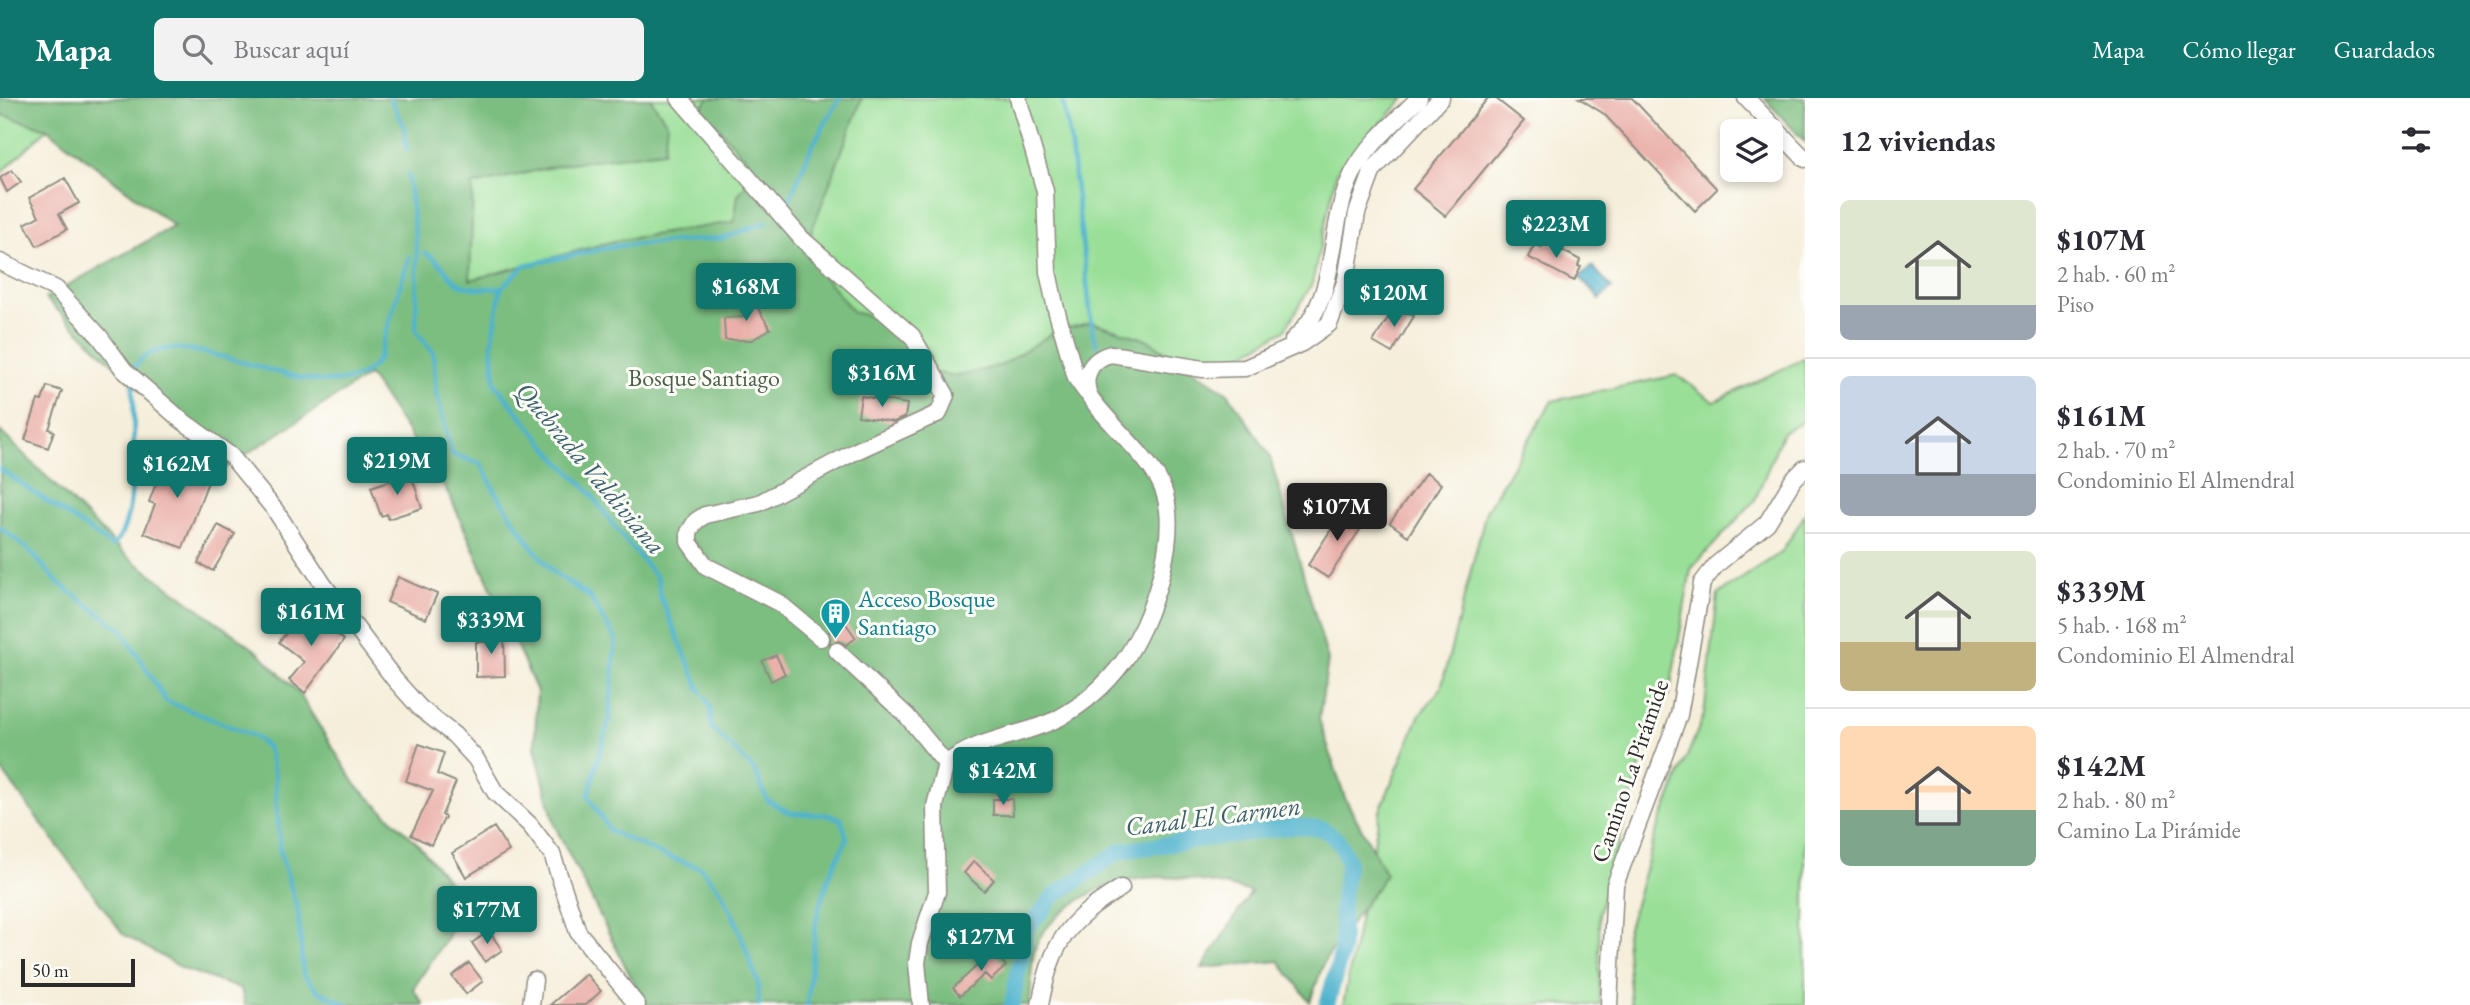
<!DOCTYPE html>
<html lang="es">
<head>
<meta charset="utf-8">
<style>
	body { margin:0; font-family:"EB Garamond",serif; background:#f2f2f3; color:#2b2b33; height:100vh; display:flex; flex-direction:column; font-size:26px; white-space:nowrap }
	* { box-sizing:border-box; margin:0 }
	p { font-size:23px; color:#7c7c81 }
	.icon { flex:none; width:38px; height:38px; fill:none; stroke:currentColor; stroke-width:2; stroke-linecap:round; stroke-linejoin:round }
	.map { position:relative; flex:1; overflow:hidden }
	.details { display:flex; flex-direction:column; background:#fff; width:665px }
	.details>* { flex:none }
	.tools { position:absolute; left:1720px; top:21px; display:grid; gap:14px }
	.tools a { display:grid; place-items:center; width:63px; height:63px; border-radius:10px; background:#fff; box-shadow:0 4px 10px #0003; font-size:35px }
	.scale { position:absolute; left:21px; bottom:18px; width:114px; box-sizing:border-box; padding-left:7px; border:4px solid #2b2b2b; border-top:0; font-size:19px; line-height:24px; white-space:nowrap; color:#2b2b2b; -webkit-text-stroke:5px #fdfcf7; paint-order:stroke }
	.price { position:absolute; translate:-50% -60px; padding:0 16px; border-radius:7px; background:#0f766e; color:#fff; font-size:23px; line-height:46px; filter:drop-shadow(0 2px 4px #0008) }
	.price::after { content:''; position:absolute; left:50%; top:42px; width:21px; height:16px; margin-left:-10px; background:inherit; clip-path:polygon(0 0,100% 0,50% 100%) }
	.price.on { background:#222; color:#fff }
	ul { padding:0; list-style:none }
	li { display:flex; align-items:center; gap:21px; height:175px; padding:0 35px }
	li+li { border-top:2px solid #e1e1e2 }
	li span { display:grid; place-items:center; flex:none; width:196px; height:140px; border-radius:10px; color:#555 }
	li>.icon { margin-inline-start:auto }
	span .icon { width:84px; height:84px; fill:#fffc; stroke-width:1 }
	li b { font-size:30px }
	h2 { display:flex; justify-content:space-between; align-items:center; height:84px; padding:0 35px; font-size:30px }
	header { display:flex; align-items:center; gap:42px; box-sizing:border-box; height:98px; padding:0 35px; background:#0f766e; color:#fff }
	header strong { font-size:33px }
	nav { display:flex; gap:38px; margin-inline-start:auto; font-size:24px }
	.search { width:490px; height:63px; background:#f2f2f3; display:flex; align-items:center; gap:18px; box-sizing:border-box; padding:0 24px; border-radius:10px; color:#7c7c81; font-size:26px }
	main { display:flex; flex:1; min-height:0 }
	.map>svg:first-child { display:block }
	.green { fill:#9adf98; stroke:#628562; stroke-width:2 }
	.forest { fill:#7bbe80; stroke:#537456; stroke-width:2 }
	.water { fill:#4fb3ce; stroke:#3d6f7c; stroke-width:2 }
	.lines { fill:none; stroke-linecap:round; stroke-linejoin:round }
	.stream { stroke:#4fb3ce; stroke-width:4.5 }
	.canal { stroke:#4fb3ce; stroke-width:16 }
	.building { fill:#eab0a9 }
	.minor-casing { stroke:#908c82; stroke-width:19 }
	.minor { stroke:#fff; stroke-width:16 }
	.labels { text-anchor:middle; stroke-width:6; stroke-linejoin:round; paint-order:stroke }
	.park-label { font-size:24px; fill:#4c614c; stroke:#fdfcf7 }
	.culture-label { font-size:24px; fill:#0d838f; stroke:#fdfcf7; text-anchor:start }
	.street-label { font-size:24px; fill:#2b2b2b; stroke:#fdfcf7 }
	.water-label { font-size:26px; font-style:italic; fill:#39616c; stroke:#fdfcf7 }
</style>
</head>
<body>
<header>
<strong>Mapa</strong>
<div class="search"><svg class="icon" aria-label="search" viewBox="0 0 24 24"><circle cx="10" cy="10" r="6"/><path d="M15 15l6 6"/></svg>Buscar aquí</div>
<nav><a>Mapa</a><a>Cómo llegar</a><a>Guardados</a></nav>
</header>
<main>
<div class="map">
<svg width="1805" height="907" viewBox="0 0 1805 907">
	<rect width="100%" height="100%" fill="#fdfcf7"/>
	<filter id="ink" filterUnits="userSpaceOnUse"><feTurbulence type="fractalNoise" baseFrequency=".0143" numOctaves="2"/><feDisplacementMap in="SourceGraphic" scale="14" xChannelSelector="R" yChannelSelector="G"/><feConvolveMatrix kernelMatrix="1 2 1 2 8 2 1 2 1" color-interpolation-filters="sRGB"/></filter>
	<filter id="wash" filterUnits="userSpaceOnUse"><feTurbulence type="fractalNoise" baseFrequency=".00686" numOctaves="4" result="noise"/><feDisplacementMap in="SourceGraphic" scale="28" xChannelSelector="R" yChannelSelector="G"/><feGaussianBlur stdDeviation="1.57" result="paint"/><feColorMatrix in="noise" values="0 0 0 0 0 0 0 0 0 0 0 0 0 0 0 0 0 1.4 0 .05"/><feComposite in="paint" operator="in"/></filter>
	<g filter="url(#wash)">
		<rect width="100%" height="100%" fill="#f5eeda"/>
		<path class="green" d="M0,0H1405L1337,73L1312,186L1285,232L1229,264L1146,253L645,907L555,728L535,649L537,593L450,398L369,277L47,31L0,76Z
			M1805,260V323L1783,334L1755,402L1691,471L1670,593L1644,654L1599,816L1600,907H1343L1380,713L1419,618L1441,590L1486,413L1552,303L1677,277L1714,304Z
			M1805,416V907H1631L1626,837L1656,734L1704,617L1718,496L1782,454Z"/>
		<path class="forest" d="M0,0H650L667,25L664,53L570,65L473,87L470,182L614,143L734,124L738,97L757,73L701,10L709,0H862L804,153L853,214L885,222L912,249L927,274L959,278L1002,267L1054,234L1092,224L1148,242L1228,295L1269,356L1328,562L1319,621L1345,700L1386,776L1324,864L1310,904L1279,863L1202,870L1251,794C1189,777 1126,767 1071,808C1057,818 1042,832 1036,848C1029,865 1033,889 1029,907H645L555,728L535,649L537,593L450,398L369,277L222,372L45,200L174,128L47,31L0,16Z
			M1764,0H1805V44Z
			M0,333L128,459L258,554L298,594L356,687L417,745L468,807L413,891L424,907H245L241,891L184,871L123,836L0,670Z"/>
		<path class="water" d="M1592,168L1612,190L1600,201L1580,179Z"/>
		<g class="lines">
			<path class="stream" d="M390,0L404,28L407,52
				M1062,0L1070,41L1093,237L1097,247
				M408,77L417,155L416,233L433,254L436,293L452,356L481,366L496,395L533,450L554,475L589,498L616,542L609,622L588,698L610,733L665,758L701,770L722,795L736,824L758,885L759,907
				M787,107L812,48L840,0
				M425,155C439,162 443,170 453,181C465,193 486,190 501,190
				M133,272C168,202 335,333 378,261L409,159
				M0,371L112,448C140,429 133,320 133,287
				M0,429L31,454L57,484L122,532L166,603L254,638L268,650L275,678L280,754L298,813L303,876L318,893L348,907
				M701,594L660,498L658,481L620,436L588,392L556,360L495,286L492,246L501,190L525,167L617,148L724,140L767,124
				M705,599L710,609L711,629L755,673L767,702L790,715L828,717L841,721L847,741L831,773L817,817L807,907"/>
			<path class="canal" d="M1012,907L1026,832L1054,798L1120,753L1296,728L1323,731L1338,742L1348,763L1342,801V853L1327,907"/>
		</g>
		<g id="blocks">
			<path class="building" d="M1488,0H1495L1524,23L1446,118L1413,91Z
				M1579,0H1632L1717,91L1695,113L1604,16Z
				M12,72L21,84L7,94L0,80Z
				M65,80L79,105L59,116L67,131L37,148L25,126L39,118L29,100Z
				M1545,143L1580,162L1578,168L1581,169L1574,183L1528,159L1535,146L1541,149Z
				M744,186L770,231L752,242H725L724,220L745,219Z
				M1396,207L1414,218L1392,255L1373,244Z
				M47,288L62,293L49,331L54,333L48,350L25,342L38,302L42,303Z
				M861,298L907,306L905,319L894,324L858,318Z
				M167,356L212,373L183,450L144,435L155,406L149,404Z
				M1426,375L1441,386L1408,438L1390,425Z
				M411,376L422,410L388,421L387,416L381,418L371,389Z
				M1345,410L1365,424L1328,480L1308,467Z
				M218,427L235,436L213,473L198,465Z
				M398,479L437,496L426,521L387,504Z
				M317,508L326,516L320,523L344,542L305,595L289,582L304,564L279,544L293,527L297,531Z
				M844,523L856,540L846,547L839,543L830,546L829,534Z
				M489,532H504L505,578L476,579V544H489Z
				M776,557L785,576L771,583L762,563Z
				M419,646L444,655L437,676L456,684L442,717L445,719L431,747L411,737L433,693L406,683Z
				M993,701H1012L1013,717H993Z
				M494,729L509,753L466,779L452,755Z
				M974,763L994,782L984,793L964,775Z
				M489,833L502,852L485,864L472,845Z
				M993,853L1006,868L991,882L985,876L960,898L953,890Z
				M469,865L483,883L466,896L452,878Z
				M586,876L601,893L586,907H550Z"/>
		</g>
	</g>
	<g filter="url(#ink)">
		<use href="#blocks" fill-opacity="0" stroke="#908c82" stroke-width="2"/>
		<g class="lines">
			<defs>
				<path id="minor" d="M679,0L802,141L912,238L946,297L939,315L856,353L759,405L705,417L696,423L689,434V444L706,468L779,505L821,540
					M1018,0L1045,93L1048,174L1056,211L1076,280L1086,294
					M1746,0L1805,61
					M0,164L56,191L100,239L124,272L180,321L231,358L275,412L323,486L395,582L420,610L454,637L476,661L495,694L530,727L552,756L578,834L637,907
					M1293,242C1341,200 1326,130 1352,77C1367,47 1396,23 1419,0
					M837,553L907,618L946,666
					M531,907L534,882
					M921,907L917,865L920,845L937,794L935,708L946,666C979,639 1022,639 1059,620C1084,606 1106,587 1123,564C1151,525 1181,438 1163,391C1151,360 1110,328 1090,299C1081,280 1090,261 1111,256L1203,271L1245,270L1302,245L1329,226L1346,182L1357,115L1373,72L1441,0
					M1040,907C1052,844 1066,824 1121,790
					M1609,907L1615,787L1679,617L1702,485L1716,467L1767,425L1793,382L1805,370"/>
			</defs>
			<use href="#minor" class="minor-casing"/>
			<use href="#minor" class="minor"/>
		</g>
	</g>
	<defs>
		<symbol id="building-pin" viewBox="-11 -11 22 30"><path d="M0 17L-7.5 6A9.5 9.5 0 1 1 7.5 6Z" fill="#0f9aa8" stroke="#fdfcf7"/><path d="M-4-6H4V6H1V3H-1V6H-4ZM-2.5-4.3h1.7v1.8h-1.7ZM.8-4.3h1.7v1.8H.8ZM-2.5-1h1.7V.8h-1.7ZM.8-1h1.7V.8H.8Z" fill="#fff"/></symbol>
	</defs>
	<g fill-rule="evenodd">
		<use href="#building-pin" x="818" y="498" width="35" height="47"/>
	</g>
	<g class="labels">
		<g class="park-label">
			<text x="704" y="288">Bosque Santiago</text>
		</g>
		<g class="culture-label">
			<text x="858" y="509">Acceso Bosque<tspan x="858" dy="28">Santiago</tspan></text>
		</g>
		<g class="street-label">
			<text transform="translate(1630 673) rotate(-71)" y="8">Camino La Pirámide</text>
		</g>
		<g class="water-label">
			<text transform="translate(591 370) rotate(50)" y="9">Quebrada Valdiviana</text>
			<text transform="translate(1213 718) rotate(-7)" y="9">Canal El Carmen</text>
		</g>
	</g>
</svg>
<div class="tools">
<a><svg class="icon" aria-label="layers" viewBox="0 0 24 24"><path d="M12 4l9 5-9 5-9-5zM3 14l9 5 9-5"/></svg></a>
</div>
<div class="scale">50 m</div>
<b class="price" style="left:1556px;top:162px">$223M</b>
<b class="price" style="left:746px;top:225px">$168M</b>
<b class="price" style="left:1394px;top:231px">$120M</b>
<b class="price" style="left:882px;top:311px">$316M</b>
<b class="price" style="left:397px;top:399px">$219M</b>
<b class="price" style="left:177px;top:402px">$162M</b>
<b class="price on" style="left:1337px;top:445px">$107M</b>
<b class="price" style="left:311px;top:550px">$161M</b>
<b class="price" style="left:491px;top:558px">$339M</b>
<b class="price" style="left:1003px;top:709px">$142M</b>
<b class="price" style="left:487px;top:848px">$177M</b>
<b class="price" style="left:981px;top:875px">$127M</b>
</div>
<section class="details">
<h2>12 viviendas<svg class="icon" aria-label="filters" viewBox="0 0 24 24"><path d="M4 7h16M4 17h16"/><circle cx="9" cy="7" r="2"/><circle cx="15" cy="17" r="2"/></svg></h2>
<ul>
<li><span style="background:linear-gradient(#dfe7d0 75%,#9aa5b1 0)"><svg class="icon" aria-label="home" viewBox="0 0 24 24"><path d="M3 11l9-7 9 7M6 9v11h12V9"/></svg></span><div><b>$107M</b><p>2 hab. · 60 m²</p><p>Piso</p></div></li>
<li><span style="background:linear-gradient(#c9d6e8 70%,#9aa5b1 0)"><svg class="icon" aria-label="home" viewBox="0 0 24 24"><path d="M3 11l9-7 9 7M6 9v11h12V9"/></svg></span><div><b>$161M</b><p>2 hab. · 70 m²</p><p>Condominio El Almendral</p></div></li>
<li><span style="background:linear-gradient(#dfe7d0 65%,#c2b280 0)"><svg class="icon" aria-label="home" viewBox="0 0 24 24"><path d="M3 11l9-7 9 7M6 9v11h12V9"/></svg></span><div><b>$339M</b><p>5 hab. · 168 m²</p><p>Condominio El Almendral</p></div></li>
<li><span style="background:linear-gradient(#ffd9b3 60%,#7fa58c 0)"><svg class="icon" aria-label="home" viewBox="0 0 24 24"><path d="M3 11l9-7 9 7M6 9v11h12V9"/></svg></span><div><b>$142M</b><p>2 hab. · 80 m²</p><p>Camino La Pirámide</p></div></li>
</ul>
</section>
</main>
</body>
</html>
